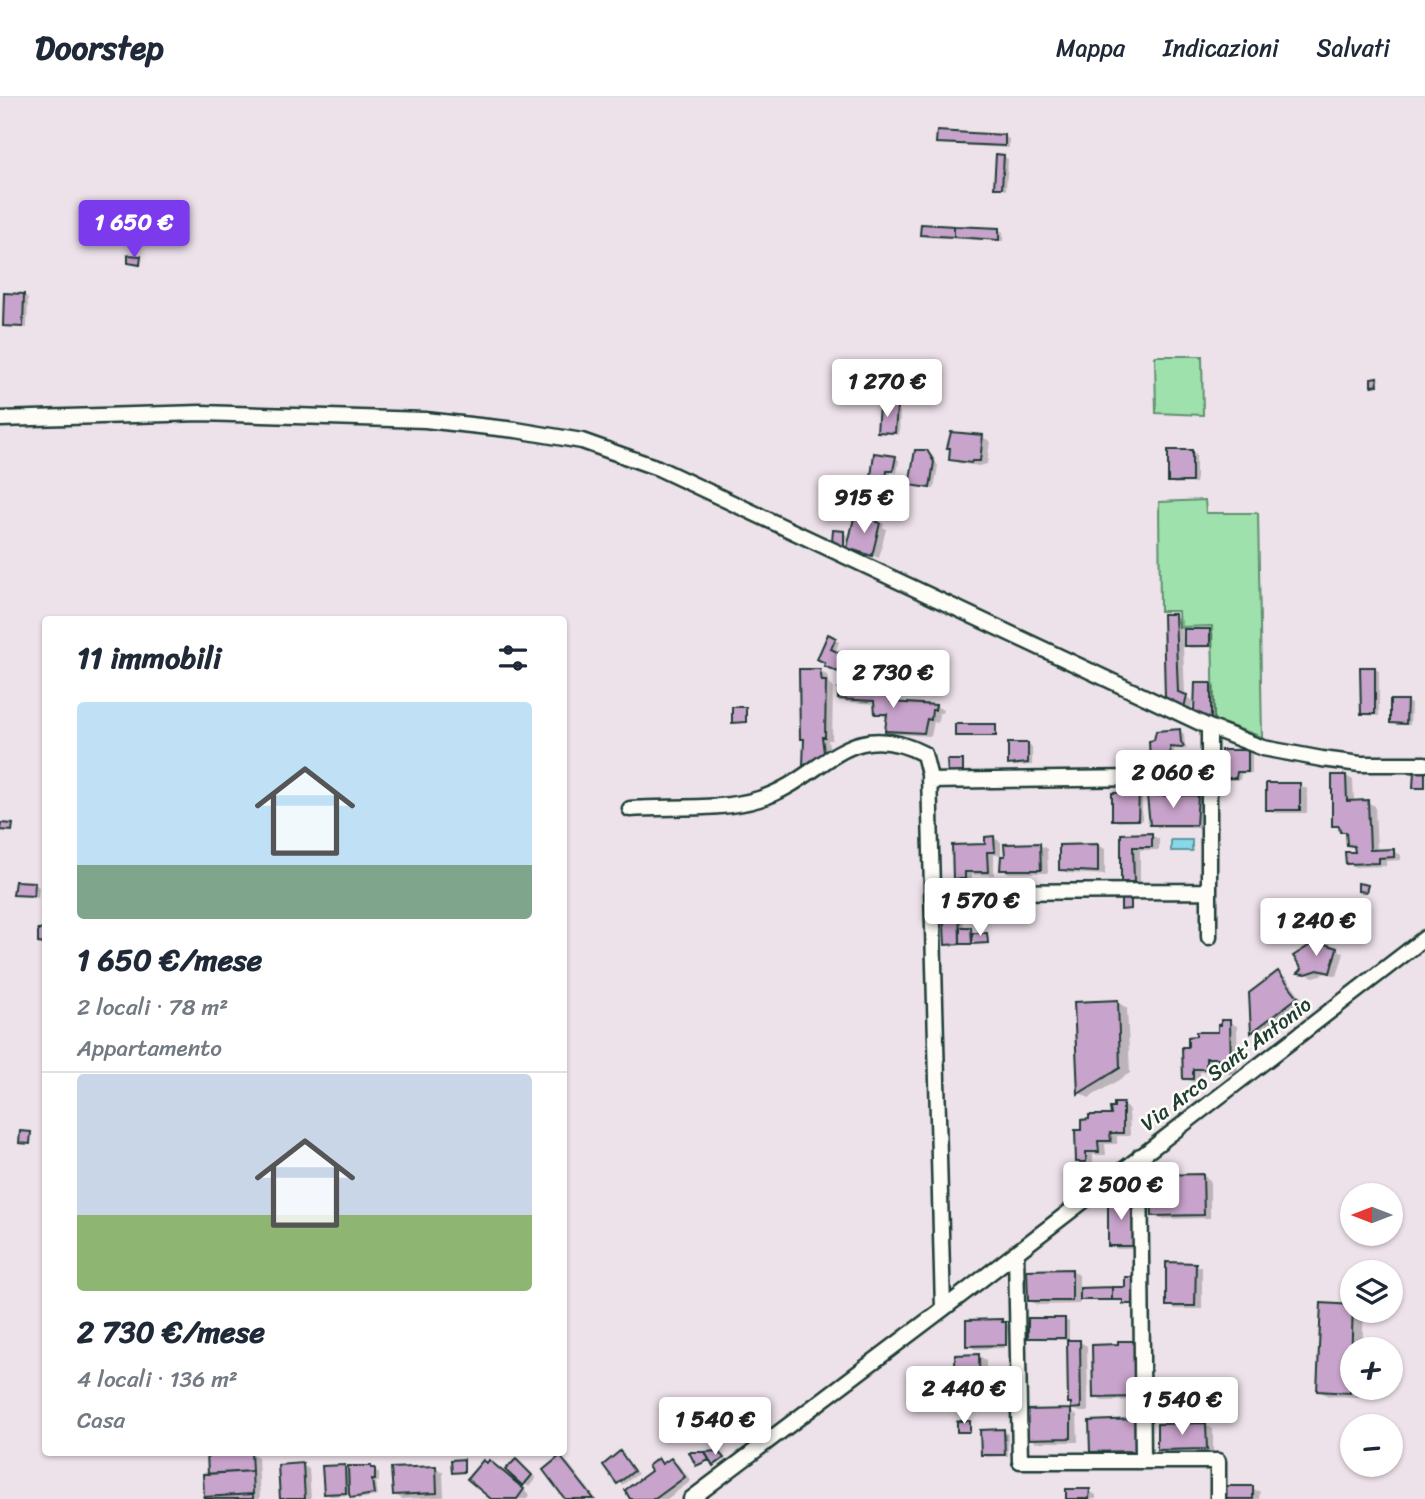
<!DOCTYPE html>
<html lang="it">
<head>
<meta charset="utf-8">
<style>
	body { margin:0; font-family:Sriracha,sans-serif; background:#f2f2f3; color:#1f2937; height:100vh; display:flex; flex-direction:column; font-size:26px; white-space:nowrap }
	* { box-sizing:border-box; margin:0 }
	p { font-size:23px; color:#747a83 }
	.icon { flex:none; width:38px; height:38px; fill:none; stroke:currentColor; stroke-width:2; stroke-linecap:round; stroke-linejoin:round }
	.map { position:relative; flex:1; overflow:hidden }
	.panel { position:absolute; left:42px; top:518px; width:525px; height:840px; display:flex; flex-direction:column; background:#fff; border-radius:7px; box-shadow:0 2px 5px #0004 }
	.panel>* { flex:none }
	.needle { width:46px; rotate:270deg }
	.fabs { position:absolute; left:1340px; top:1085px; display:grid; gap:14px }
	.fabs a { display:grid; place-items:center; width:63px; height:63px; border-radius:50%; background:#fff; box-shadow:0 2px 5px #0004; font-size:35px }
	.price { position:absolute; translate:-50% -60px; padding:0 16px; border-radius:7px; background:#fff; color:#222; font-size:23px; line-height:46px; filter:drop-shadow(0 2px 4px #0008) }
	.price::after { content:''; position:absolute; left:50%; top:42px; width:21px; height:16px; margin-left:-10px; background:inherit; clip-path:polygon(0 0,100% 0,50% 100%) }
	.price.current { background:#7c3aed; color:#fff }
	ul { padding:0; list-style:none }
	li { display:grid; align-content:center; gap:14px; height:371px; padding:0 35px }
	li+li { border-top:2px solid #e0e1e3 }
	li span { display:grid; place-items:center; height:217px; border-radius:7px; color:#555 }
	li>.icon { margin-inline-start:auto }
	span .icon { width:126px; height:126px; fill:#fffc; stroke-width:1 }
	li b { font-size:30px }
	h2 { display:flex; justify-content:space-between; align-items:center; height:84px; padding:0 35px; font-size:30px }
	header { display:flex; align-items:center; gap:42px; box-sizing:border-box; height:98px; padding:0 35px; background:#fff; border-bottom:2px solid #e0e1e3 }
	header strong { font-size:33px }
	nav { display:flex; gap:38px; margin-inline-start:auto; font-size:24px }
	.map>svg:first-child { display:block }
	.green { fill:#9fe1ac; stroke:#5f8f70; stroke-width:2 }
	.water { fill:#89d8e8; stroke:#5f9aa0; stroke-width:2 }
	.shadow { fill:#0003 }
	.building { fill:#c8a3cb; stroke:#1f3d34; stroke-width:2 }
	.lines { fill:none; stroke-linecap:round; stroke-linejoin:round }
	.minor-casing { stroke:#1f3d34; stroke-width:19 }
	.minor { stroke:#fdfcf7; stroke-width:14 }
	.labels { text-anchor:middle; stroke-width:5; stroke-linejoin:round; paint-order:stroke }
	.street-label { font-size:21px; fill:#1f3d34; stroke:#fdfcf7 }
</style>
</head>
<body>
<header>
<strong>Doorstep</strong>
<nav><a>Mappa</a><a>Indicazioni</a><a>Salvati</a></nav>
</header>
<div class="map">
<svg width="1425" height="1401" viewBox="0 0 1425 1401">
	<rect width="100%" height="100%" fill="#ede1ea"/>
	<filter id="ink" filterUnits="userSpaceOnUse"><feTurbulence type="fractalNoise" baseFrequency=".0143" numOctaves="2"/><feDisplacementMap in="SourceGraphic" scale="14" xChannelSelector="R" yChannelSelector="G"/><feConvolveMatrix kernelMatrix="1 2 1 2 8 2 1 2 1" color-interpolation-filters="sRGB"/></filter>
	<g filter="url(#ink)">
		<path class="green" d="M1155,258H1202L1203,317L1156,315Z
			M1205,402L1206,415H1258L1262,639L1214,622L1212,528L1179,529L1178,513H1160L1159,404Z"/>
		<path class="water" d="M1171,742H1192V753H1171Z"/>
		<path class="shadow" d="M1005,39L1009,41V50L942,46L938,44Z
			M1004,59L1008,61L1006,92L996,89Z
			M999,132L1003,134V143L926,139L922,136Z
			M24,197L28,200L27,230L9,229L4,227Z
			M896,310L900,313L899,337L879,333Z
			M982,339L990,343L987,366L979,368L958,365L951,361Z
			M1191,353L1196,356V385L1174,386L1170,383Z
			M927,354L932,357L938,368L934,391L911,386Z
			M895,360L899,362L897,375L891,374L887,399L871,394Z
			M877,422L884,426L883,429L886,431L879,460L849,449L866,424Z
			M835,434L847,436L845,448L834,443Z
			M1175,518L1182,522L1185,598L1193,603L1191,612L1174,604Z
			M1209,532L1213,535V549L1190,550L1184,546Z
			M829,539L839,544L835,555L848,562L843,575L826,567Z
			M1374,571L1379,573V618L1367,617L1363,615Z
			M819,573L827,577L829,586L833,589L832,642H828L831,659L812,670L805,666L806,643L801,640Z
			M1210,586L1215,589V621L1196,612Z
			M892,596L899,601L898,606L936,608L943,612L942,615H939L938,625L934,624L931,638L894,636L887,632L888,620L876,615V606L847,604L840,600Z
			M1406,604L1411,606L1410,627H1396L1392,624Z
			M1180,633L1184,636L1185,648L1187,651H1174L1175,665H1156L1152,662Z
			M1028,647L1032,649V667L1014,668L1009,666Z
			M1248,654L1252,656V675L1241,676L1240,682H1228L1224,679Z
			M1346,678L1353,682L1354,704H1367L1375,708L1377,754L1394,753L1401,757V762L1386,763V768L1355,769L1348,765L1356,755V751L1348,746V736L1334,727Z
			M1300,687L1307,691V715H1275L1268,711Z
			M1138,696L1142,698V723L1118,724L1114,721Z
			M1197,698L1204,703L1203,730H1159L1152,726Z
			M1151,737L1159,741V752H1140V787H1130L1123,783L1122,738Z
			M994,740L1001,744V757H994V777H972V784H961L954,780Z
			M1040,747L1047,751L1048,775H1009L1002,771L1006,760Z
			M1098,747L1105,751V777L1068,775L1061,771Z
			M34,786L39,789L38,800L15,796Z
			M959,801L960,810L963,811L964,831H972L973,837H988L989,845L951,848L946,846Z
			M1337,851L1344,855L1337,878L1326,875L1314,879L1301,874Z
			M1278,875L1286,879L1304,903L1259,938L1252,934L1251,896Z
			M1117,904L1127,910L1130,975L1089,1000L1080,995Z
			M1229,924L1237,928L1238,976H1227L1220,972V963H1212L1213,974H1200V984H1192L1185,980L1223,929Z
			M1122,1007L1129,1011L1130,1038H1117V1046H1105L1106,1057H1093V1067H1085L1078,1063L1083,1034L1091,1023L1112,1018Z
			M1203,1078L1210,1082V1120L1160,1121L1153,1117Z
			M1133,1098L1140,1102V1151H1117L1110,1147L1124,1104Z
			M1195,1166L1202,1170V1211H1175L1168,1207Z
			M1072,1173L1079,1177V1191H1127L1134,1181L1138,1184V1207H1130L1125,1203H1086L1079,1199V1206L1037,1207L1029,1202Z
			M1353,1213L1364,1215L1362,1251H1353V1290H1360V1299L1328,1298L1318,1292Z
			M1065,1222L1069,1224V1242L1034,1241L1029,1239Z
			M1001,1223L1004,1225V1250L975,1251L968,1247Z
			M1007,1227L1012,1230L1013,1250H1008Z
			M1080,1244L1087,1248L1088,1314H1080L1072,1310Z
			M1093,1248L1143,1302L1102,1303L1095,1299Z
			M979,1258L986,1262V1282L994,1284V1307L965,1310L958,1305Z
			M1205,1290L1209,1293L1210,1307L1192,1306L1187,1304Z
			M1070,1313L1077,1317L1078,1344H1036L1029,1340Z
			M1135,1323L1142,1327V1356L1098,1357L1091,1353Z
			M1206,1327L1213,1331V1354L1166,1355L1159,1351Z
			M1004,1333L1008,1336V1358L987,1359L982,1356Z
			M251,1355L258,1359L260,1401H206Z
			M718,1355L724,1362L716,1368L711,1362L699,1367L692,1356Z
			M620,1356L638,1376L622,1387L618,1384Z
			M561,1360L568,1365L596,1401H567Z
			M658,1362L665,1366L671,1362L678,1366L691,1383L667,1401H633Z
			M520,1366L536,1380L529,1389L508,1372Z
			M302,1367L309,1371L311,1401H281Z
			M496,1368L530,1397L527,1401H494Z
			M344,1369L350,1372L370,1369L379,1375V1384H376L378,1398L358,1401L352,1397L330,1398L326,1395Z
			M436,1370L443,1374L444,1399L402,1401L394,1396Z
			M1252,1390L1260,1394L1259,1401H1227Z
			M1089,1393L1096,1397V1401H1067Z"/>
		<path class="building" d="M937,33L1005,37V48L936,45Z
			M996,56L1004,57L1002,90H994Z
			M921,126L954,128V139L920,137Z
			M954,128L999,130V142L954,139Z
			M128,157L141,158L140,167L128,165Z
			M4,195L24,196L23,229L3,228Z
			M1377,279L1378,287L1371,288V280Z
			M924,288H936L935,300H918V290Z
			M879,308L897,309L895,335L877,334Z
			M951,334L983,337L980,363H972L971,365L949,362L950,350H947Z
			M915,352H927L934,364L930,390L909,387Z
			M1168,352H1192V384H1168Z
			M874,355L896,358L893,373H887L883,398L869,395Z
			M865,418L878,421L877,424L880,425L872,458L847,450L854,420L864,422Z
			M833,432L844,433V449L832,444Z
			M1163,516H1175L1178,594L1187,597L1184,610L1165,600Z
			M1184,531H1210V548H1184Z
			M828,536L836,540L831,551L845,558L838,574L824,568L825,565L817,561Z
			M1360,569H1375V616H1361Z
			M799,571H820L822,583H826L825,639H822L824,654L813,667H803L804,641H800Z
			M1195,585H1211V621L1194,613Z
			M845,590L893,595L891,604L936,607L935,612H932L931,622L927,621L924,635L885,633L887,616H875L874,603L838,601V591Z
			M1390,602H1407L1406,626L1390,625Z
			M732,609H746V624L732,625Z
			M955,626H996V638H955Z
			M1180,631L1181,644L1184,648L1182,650L1170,649L1171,664L1150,663L1149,643L1154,642L1156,633Z
			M1008,645H1028V665L1008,667Z
			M1221,652H1248V674H1237L1236,680H1222Z
			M947,662H963V677H948Z
			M1414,673H1425V690H1413Z
			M1332,677H1346L1347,703L1368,702L1370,752L1394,751V759L1379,760V765L1346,766L1345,754H1355L1354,748L1347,747L1346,734H1340L1339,728H1332Z
			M1266,685H1300V712H1266Z
			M1139,694L1138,722H1112V695Z
			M1198,697L1196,727H1150L1147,698Z
			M1,725L13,726L12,733L0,732Z
			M1152,735V749H1133L1134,784H1121V736Z
			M994,738L995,754H987L988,774H965V781H953L952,747L985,746V739Z
			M1040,745L1041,772H1000L1001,758H1005L1004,746Z
			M1098,746V774L1059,772V747Z
			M15,783L35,784L34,798L13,797Z
			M1358,785L1368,787L1366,794L1358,793Z
			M1131,799V811L1121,812V800Z
			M943,800H959V807L943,808Z
			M959,807L960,846L945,847L943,808Z
			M960,829H971L972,846H960Z
			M38,831L46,832V846L38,845Z
			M972,835H987L988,845L972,846Z
			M1312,842L1337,850L1330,875L1318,872L1306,876L1298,875L1302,871L1293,858L1310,847Z
			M1278,873L1298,899L1251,935L1249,895Z
			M1118,902L1120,970L1078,996L1074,904Z
			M1221,922H1230L1231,972L1218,973V960H1206V971H1193V981H1183L1182,949H1188V939L1196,938V934H1218V927H1221Z
			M1114,1005H1123V1035H1110L1111,1043H1098L1099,1054H1086V1064H1076L1075,1032H1081V1022L1089,1021V1017H1111L1110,1010H1114Z
			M20,1033L31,1034L30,1046L19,1045Z
			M1203,1076L1204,1117L1152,1118L1151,1077Z
			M1122,1096H1133V1148H1108V1103H1122Z
			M1166,1164L1196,1165L1195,1208H1166Z
			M1072,1171V1203H1028L1027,1172Z
			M1125,1179H1134L1135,1206H1123V1202H1112V1189H1125Z
			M1112,1189V1202H1080V1190Z
			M1321,1205L1353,1207L1350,1295L1317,1293Z
			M1028,1220H1065V1240H1028Z
			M1002,1221V1224H1006V1247L966,1248V1222Z
			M1067,1242H1080L1081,1310L1071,1311V1305H1068Z
			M1118,1243H1135L1137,1299L1093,1300L1092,1247L1118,1246Z
			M979,1256L980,1306H956L955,1257Z
			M980,1280H990V1306H980Z
			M1185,1289H1205L1206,1305H1185Z
			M1071,1311V1340L1027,1341V1312Z
			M1135,1321L1136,1353L1090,1354L1089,1323Z
			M957,1323H970V1334H957Z
			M1206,1325L1207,1351L1157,1352V1326Z
			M1004,1331L1005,1357H981L980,1332Z
			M620,1353L634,1373L617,1386L603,1367Z
			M718,1353L724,1360L713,1368L705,1354Z
			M251,1354L252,1373L208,1376L207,1355Z
			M689,1354H705L709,1362L696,1368Z
			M560,1358L594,1401H565L543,1372Z
			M658,1360L662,1366L671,1360L685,1379L655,1401H630L625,1392L651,1373L648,1368Z
			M464,1361V1374L452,1375L451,1362Z
			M516,1361L532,1377L523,1388L505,1372Z
			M483,1362L487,1365L489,1362L524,1391L517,1401H491L467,1381Z
			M303,1365L305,1401H280L278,1367Z
			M345,1367L346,1395L324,1396L322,1368Z
			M348,1368H371V1370H375V1382H372L374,1396L351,1400L349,1396Z
			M436,1368L437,1395L393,1397L391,1370Z
			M252,1373L253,1396L204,1399L203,1376Z
			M1226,1388H1253V1401H1226Z
			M1066,1391H1090L1089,1401H1066Z
			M253,1396V1401H204V1399Z"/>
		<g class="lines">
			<defs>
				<path id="minor" d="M0,321L201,315L425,322L516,332L582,343L658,370L1209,629L1263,650L1322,661L1360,666H1425
					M929,683L1210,679
					M630,711C670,708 721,713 759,701C824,681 846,616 924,656L929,676L943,1211
					M933,794L1209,793
					M1209,839V629
					M1140,1058L1143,1361
					M1016,1154L1020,1363H1218V1401
					M691,1401L943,1211L1425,840"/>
			</defs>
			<use href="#minor" class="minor-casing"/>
			<use href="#minor" class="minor"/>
		</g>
	</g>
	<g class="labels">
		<g class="street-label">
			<text transform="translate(1226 966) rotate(-37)" y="7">Via Arco Sant'Antonio</text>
		</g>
	</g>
</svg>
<div class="fabs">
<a><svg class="needle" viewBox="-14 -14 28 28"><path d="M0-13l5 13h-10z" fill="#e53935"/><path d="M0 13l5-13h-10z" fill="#747a83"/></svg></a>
<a><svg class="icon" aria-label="layers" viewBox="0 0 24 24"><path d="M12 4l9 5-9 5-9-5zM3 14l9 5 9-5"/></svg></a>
<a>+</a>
<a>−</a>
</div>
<b class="price current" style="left:134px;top:162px">1 650 €</b>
<b class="price" style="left:887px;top:321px">1 270 €</b>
<b class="price" style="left:864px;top:437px">915 €</b>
<b class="price" style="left:893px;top:612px">2 730 €</b>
<b class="price" style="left:1173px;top:712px">2 060 €</b>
<b class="price" style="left:980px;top:840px">1 570 €</b>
<b class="price" style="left:1316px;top:860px">1 240 €</b>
<b class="price" style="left:1121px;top:1124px">2 500 €</b>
<b class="price" style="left:964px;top:1328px">2 440 €</b>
<b class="price" style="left:1182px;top:1339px">1 540 €</b>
<b class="price" style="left:715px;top:1359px">1 540 €</b>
<section class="panel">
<h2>11 immobili<svg class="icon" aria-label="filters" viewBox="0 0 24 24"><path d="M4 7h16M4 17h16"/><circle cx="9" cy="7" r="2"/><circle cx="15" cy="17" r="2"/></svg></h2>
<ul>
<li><span style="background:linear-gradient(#bfe0f5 75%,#7fa58c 0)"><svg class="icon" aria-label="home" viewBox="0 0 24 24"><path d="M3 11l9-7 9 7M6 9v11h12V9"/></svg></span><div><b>1 650 €/mese</b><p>2 locali · 78 m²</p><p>Appartamento</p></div></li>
<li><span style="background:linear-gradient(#c9d6e8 65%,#8fb573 0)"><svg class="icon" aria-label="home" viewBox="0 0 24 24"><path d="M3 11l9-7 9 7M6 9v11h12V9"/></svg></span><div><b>2 730 €/mese</b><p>4 locali · 136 m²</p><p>Casa</p></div></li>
</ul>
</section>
</div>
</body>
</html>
